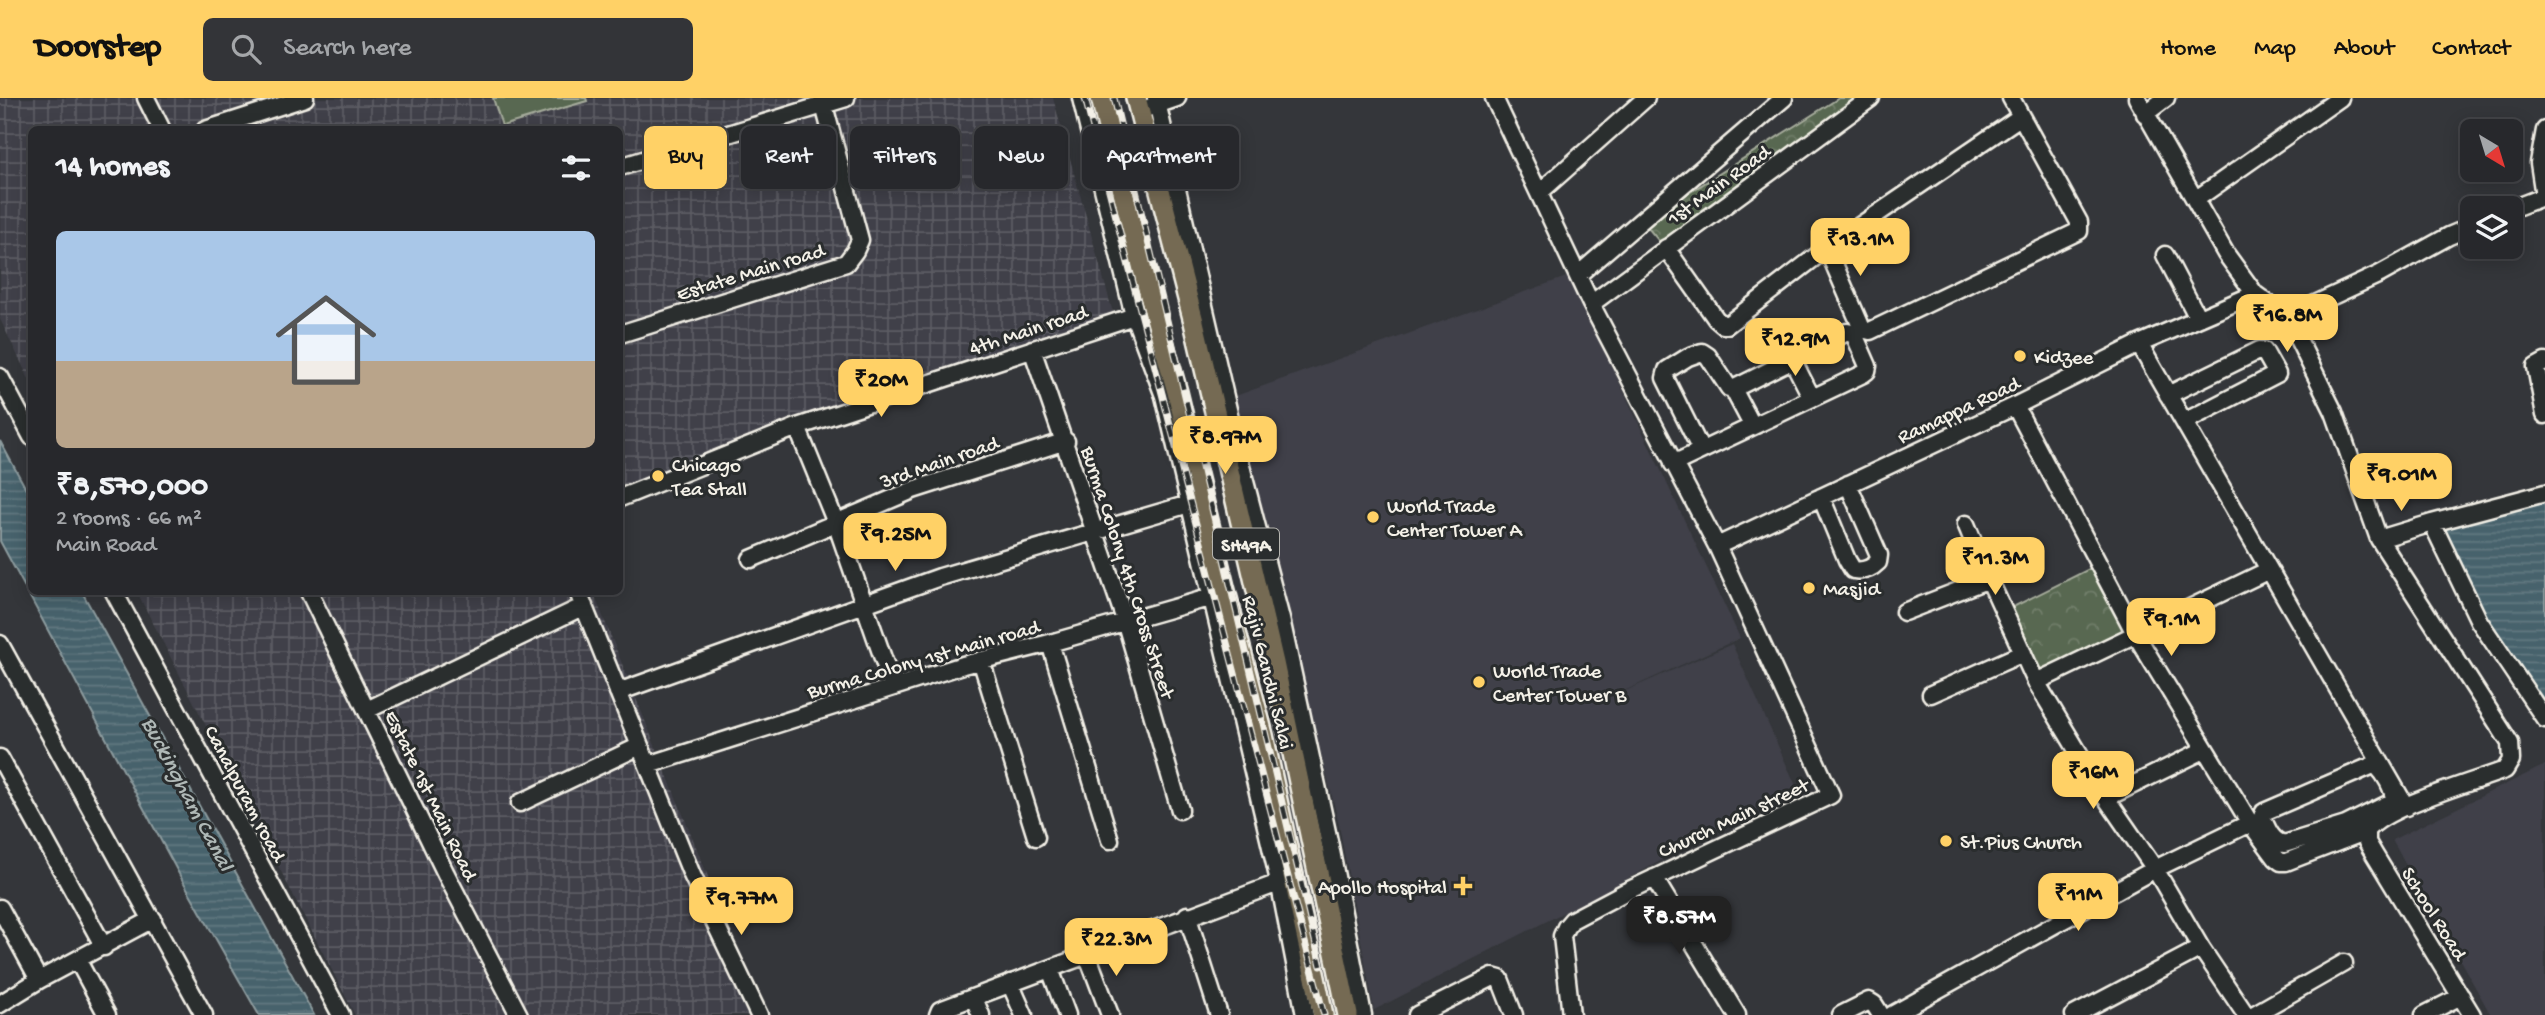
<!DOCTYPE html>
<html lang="en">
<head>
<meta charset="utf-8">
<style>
	body { margin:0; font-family:"Gochi Hand",sans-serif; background:#333438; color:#f1f3f6; height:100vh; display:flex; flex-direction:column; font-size:26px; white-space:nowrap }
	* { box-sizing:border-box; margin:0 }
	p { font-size:23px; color:#a4a6a9 }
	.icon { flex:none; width:38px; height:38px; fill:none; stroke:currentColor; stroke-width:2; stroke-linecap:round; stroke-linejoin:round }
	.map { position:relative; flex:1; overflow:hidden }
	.panel { position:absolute; left:28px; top:28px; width:595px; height:469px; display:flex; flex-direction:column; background:#27282c; border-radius:10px; box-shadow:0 4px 18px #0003,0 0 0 2px #434448 }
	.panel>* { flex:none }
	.guide { position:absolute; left:644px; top:28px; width:665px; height:63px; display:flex; gap:14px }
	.needle { width:46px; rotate:142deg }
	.fabs { position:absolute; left:2460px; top:21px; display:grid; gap:14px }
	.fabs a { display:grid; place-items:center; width:63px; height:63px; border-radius:10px; background:#27282c; box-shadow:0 4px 18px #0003,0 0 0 2px #434448; font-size:35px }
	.price { position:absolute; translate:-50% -60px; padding:0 16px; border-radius:14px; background:#ffd166; color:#111; font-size:23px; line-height:46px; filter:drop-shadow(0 2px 4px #0008) }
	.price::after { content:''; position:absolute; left:50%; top:42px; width:21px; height:16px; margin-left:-10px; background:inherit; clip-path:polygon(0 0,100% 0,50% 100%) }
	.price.on { background:#222; color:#fff }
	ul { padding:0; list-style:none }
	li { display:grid; align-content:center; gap:14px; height:371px; padding:0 28px }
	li+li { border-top:2px solid #434448 }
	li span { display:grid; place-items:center; height:217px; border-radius:10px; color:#555 }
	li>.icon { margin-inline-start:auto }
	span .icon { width:126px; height:126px; fill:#fffc; stroke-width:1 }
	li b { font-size:30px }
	h2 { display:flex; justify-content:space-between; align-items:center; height:84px; padding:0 28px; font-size:30px }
	.chip { padding:0 24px; border-radius:10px; background:#27282c; box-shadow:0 4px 18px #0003,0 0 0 2px #434448; font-size:24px; line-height:63px }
	.chip.on { background:#ffd166; color:#111 }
	header { display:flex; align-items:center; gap:42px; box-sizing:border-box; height:98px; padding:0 35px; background:#ffd166; color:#111 }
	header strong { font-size:33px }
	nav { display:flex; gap:38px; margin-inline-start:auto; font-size:24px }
	.search { width:490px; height:63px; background:#333438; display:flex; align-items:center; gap:18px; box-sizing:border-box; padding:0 24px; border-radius:10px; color:#a4a6a9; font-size:26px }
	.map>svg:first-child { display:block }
	.built { fill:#404049 }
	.industrial { fill:url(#industrial-grid) }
	.grass { fill:#586851; stroke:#a6ac9c; stroke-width:2 }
	.forest { fill:url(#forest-crowns); stroke:#a6ac9c; stroke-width:2 }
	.water { fill:url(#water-rules); stroke:#8c9b9e; stroke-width:2 }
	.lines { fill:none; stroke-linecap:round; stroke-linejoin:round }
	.minor-casing { stroke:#f4f1e8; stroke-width:21 }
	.major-casing { stroke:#f4f1e8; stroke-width:24 }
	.minor { stroke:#2a2d2e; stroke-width:16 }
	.major { stroke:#746b52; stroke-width:19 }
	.rail-casing { stroke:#f4f1e8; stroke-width:7 }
	.rail { stroke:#2a2d2e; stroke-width:4.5; stroke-dasharray:13; stroke-linecap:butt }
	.poi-dot { fill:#ffd166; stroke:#2a2d2e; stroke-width:2.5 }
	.labels { text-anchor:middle; stroke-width:6; stroke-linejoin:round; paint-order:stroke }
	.shield { fill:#2a2d2e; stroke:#b7b6b0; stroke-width:2 }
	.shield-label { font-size:19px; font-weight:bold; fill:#f4f1e8 }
	.street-label { font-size:21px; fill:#f4f1e8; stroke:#2a2d2e }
	.poi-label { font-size:21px; fill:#f4f1e8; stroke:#2a2d2e; text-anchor:start }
	.water-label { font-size:23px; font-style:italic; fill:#afb8b6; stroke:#2a2d2e }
</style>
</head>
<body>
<header>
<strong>Doorstep</strong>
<div class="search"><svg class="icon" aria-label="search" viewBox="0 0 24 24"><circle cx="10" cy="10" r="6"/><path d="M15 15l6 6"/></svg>Search here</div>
<nav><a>Home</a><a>Map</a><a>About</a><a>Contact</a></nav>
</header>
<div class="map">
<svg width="2545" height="917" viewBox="0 0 2545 917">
	<defs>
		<pattern id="industrial-grid" width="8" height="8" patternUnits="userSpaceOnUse" patternTransform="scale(1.75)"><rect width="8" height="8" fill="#404049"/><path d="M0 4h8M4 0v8" fill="none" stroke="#5c5c63"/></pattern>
		<pattern id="forest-crowns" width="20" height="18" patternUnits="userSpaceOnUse" patternTransform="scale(1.75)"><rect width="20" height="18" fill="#586851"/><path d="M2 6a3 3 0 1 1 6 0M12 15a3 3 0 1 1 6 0" fill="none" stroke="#717e6a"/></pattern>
		<pattern id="water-rules" width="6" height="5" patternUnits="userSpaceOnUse" patternTransform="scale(1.75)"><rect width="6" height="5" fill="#47626c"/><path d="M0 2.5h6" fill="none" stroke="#627981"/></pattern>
	</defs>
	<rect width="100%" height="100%" fill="#34363a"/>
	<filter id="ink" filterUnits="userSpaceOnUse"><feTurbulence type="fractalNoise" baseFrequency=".0143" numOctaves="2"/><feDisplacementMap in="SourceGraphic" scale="14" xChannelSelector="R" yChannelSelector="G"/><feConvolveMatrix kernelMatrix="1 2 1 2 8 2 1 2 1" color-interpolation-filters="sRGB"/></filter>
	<g filter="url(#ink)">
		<path class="built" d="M1569,178L1740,540L1589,609L1732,546L1797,690L1582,805L1374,912L1338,722L1230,300Z
			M2545,667V917H2491L2392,742Z"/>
		<path class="industrial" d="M0,0H1053L1115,222L620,402V32H32L31,285L0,221Z
			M137,494H593L764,917H355Z"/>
		<path class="grass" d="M493,0H586L587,3L502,28Z"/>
		<path class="forest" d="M1839,0H1867L1663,148L1643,124Z
			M2093,469L2127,533L2039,576L2009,511Z"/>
		<path class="water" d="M0,343L31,400L32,494H82L314,917H259L179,776L0,443Z
			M2545,402V610L2477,510L2442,429Z"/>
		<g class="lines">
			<defs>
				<path id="minor" d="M146,0L162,32
					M1081,0L1134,218L1164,298L1279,783L1305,917
					M1156,0L1242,372L1281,521L1330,748L1363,917
					M1494,0L1591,206L1717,448L1831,697L1623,795L1572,822L1566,829L1562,838L1571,917
					M2137,0L2226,156L2255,196L2287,219L2334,314L2379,441L2510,645L2511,662L2505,672C2473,684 2384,709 2367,733
					M1148,10L1177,0
					M2145,16L2166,0
					M205,32L305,0
					M620,69L846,0
					M1540,94L1646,0
					M2544,98L2539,65L2545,32
					M2195,102L2340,0
					M2511,111L2545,98
					M1666,150L1716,221L1723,227H1727L1827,150L2020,19
					M1827,150L1860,226L1862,231L1870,233L2079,133V124L2011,0
					M2165,157L2198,220
					M1579,176L1784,0
					M1591,206L1871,0
					M2287,219L2380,176L2449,138L2473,128
					M620,236L846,165L855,153L860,142L822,0
					M2139,246L2406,709
					M1032,251L1125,522L1180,712
					M1792,261L1812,300
					M2545,264L2536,269L2545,317
					M0,279L32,339
					M2168,297L2260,252L2264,253L2277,276L2184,324
					M2015,308L2136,537L2250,725L2276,760L2281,764H2286L2367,733
					M797,329L836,425L893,589
					M1701,352L1665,280L1667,272L1688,259L1702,254L1708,258L1729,290L1733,291
					M1673,366L1863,276L1867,273L1868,268L1854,236L1847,234L1733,291L1752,327
					M2545,395L2432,425L2479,523L2545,621
					M1821,399L1847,462L1853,472C1863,474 1871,471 1878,464L1879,457L1848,386
					M620,400L797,329L1134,218
					M2379,441L2432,425
					M1717,448L2015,308L2139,246L2255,196
					M751,461L913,392L1066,343
					M1989,481L2036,584L2106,700L2155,771L2201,850L2246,917
					M114,494L341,917
					M309,494L446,776L519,917
					M578,494L692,777L759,917
					M1904,514L1989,481L1966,426
					M1050,545L1110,742
					M0,546L204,917
					M981,562L1036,739
					M2036,584L2269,472
					M618,594L940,479L1189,406
					M1931,596L2023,555
					M367,612L584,508
					M0,660L104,849
					M648,667L963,567L1050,545L1212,499
					M2371,668H2377C2385,676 2394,691 2394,703L2346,727L2284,746C2271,743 2267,730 2262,719L2264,714Z
					M2106,700L2204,652
					M520,705L640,648
					M2367,733V744L2374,756L2472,917
					M1654,780L1737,917
					M0,810L39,882
					M1187,817L1219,917
					M1087,856L1110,917
					M78,863L107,917
					M1050,871L1067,917
					M1010,885L1024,917
					M974,900L981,917
					M0,906L39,882L153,821
					M938,917L940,912L1289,781
					M1417,917L1493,879L1500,881L1514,917
					M1841,917L1869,903L1874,906L1881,917
					M1892,917L2155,771L2250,725
					M2074,917L2201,850
					M2253,917L2344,865
					M2424,917L2461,898"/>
				<path id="major" d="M1101,0L1136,148L1177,294L1224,489L1263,637L1323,917
					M1136,0L1194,224L1274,565L1348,917"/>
			</defs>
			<use href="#minor" class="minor-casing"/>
			<use href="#major" class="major-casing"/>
			<use href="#minor" class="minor"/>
			<use href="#major" class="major"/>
			<defs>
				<path id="rail" d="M1085,0L1324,917
					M1114,0L1321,868"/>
			</defs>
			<use href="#rail" class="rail-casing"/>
			<use href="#rail" class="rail"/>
		</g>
	</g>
	<g class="poi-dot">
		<circle cx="2020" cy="258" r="7"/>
		<circle cx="658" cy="378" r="7"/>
		<circle cx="1373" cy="419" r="7"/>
		<circle cx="1809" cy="490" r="7"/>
		<circle cx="1479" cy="584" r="7"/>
		<circle cx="1946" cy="743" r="7"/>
		<path d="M1459.5 777.5h7v7h7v7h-7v7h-7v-7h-7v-7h7z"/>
	</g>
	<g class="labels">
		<rect class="shield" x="1213" y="430.5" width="66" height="31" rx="5"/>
		<g class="shield-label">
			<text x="1246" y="453">SH49A</text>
		</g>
		<g class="street-label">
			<text transform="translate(1718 86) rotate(-36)" y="7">1st Main Road</text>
			<text transform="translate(750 173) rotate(-17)" y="7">Estate Main road</text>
			<text transform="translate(1028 231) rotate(-18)" y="7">4th Main road</text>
			<text transform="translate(1958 311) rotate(-25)" y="7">Ramappa Road</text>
			<text transform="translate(939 363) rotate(-19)" y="7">3rd Main road</text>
			<text transform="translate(1129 474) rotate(72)" y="7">Burma Colony 4th Cross Street</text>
			<text transform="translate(923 560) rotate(-16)" y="7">Burma Colony 1st Main road</text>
			<text transform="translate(1269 574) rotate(76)" y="7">Rajiv Gandhi Salai</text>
			<text transform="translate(246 695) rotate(62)" y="7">Canalpuram road</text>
			<text transform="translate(432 697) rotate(64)" y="7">Estate 1st Main Road</text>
			<text transform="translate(1733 719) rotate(-25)" y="7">Church Main street</text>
			<text transform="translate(2435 815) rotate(58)" y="7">School Road</text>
		</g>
		<g class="poi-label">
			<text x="2034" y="265">Kidzee</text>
			<text x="672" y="373">Chicago<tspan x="672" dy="24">Tea Stall</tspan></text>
			<text x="1387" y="414">World Trade<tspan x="1387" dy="24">Center Tower A</tspan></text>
			<text x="1823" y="497">Masjid</text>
			<text x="1493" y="579">World Trade<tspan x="1493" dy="24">Center Tower B</tspan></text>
			<text x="1960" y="750">St.Pius Church</text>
			<text x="1447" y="795" text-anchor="end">Apollo Hospital</text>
		</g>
		<g class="water-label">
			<text transform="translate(189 695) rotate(62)" y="8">Buckingham Canal</text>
		</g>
	</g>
</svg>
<div class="fabs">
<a><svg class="needle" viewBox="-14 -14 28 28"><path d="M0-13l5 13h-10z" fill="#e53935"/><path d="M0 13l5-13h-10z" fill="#a4a6a9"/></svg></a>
<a><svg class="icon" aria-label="layers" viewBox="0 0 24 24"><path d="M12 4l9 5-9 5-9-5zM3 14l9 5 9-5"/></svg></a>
</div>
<b class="price" style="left:1860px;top:180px">₹13.1M</b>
<b class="price" style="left:2287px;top:256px">₹16.8M</b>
<b class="price" style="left:1795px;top:280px">₹12.9M</b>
<b class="price" style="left:881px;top:321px">₹20M</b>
<b class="price" style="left:1225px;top:378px">₹8.97M</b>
<b class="price" style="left:2401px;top:415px">₹9.01M</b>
<b class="price" style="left:895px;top:475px">₹9.25M</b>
<b class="price" style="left:1995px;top:499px">₹11.3M</b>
<b class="price" style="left:2171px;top:560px">₹9.1M</b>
<b class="price" style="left:2093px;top:713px">₹16M</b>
<b class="price" style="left:2078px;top:835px">₹11M</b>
<b class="price" style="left:741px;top:839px">₹9.77M</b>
<b class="price on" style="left:1679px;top:858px">₹8.57M</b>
<b class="price" style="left:1116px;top:880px">₹22.3M</b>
<div class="guide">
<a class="chip on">Buy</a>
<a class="chip">Rent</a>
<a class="chip">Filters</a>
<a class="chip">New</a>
<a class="chip">Apartment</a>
</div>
<section class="panel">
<h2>14 homes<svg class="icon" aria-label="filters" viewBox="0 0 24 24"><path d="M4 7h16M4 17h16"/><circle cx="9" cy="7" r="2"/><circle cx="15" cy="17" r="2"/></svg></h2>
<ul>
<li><span style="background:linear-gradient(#a9c7e8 60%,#b9a48a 0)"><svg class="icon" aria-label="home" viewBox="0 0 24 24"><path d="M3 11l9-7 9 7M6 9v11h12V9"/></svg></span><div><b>₹8,570,000</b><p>2 rooms · 66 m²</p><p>Main Road</p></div></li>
</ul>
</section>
</div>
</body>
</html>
